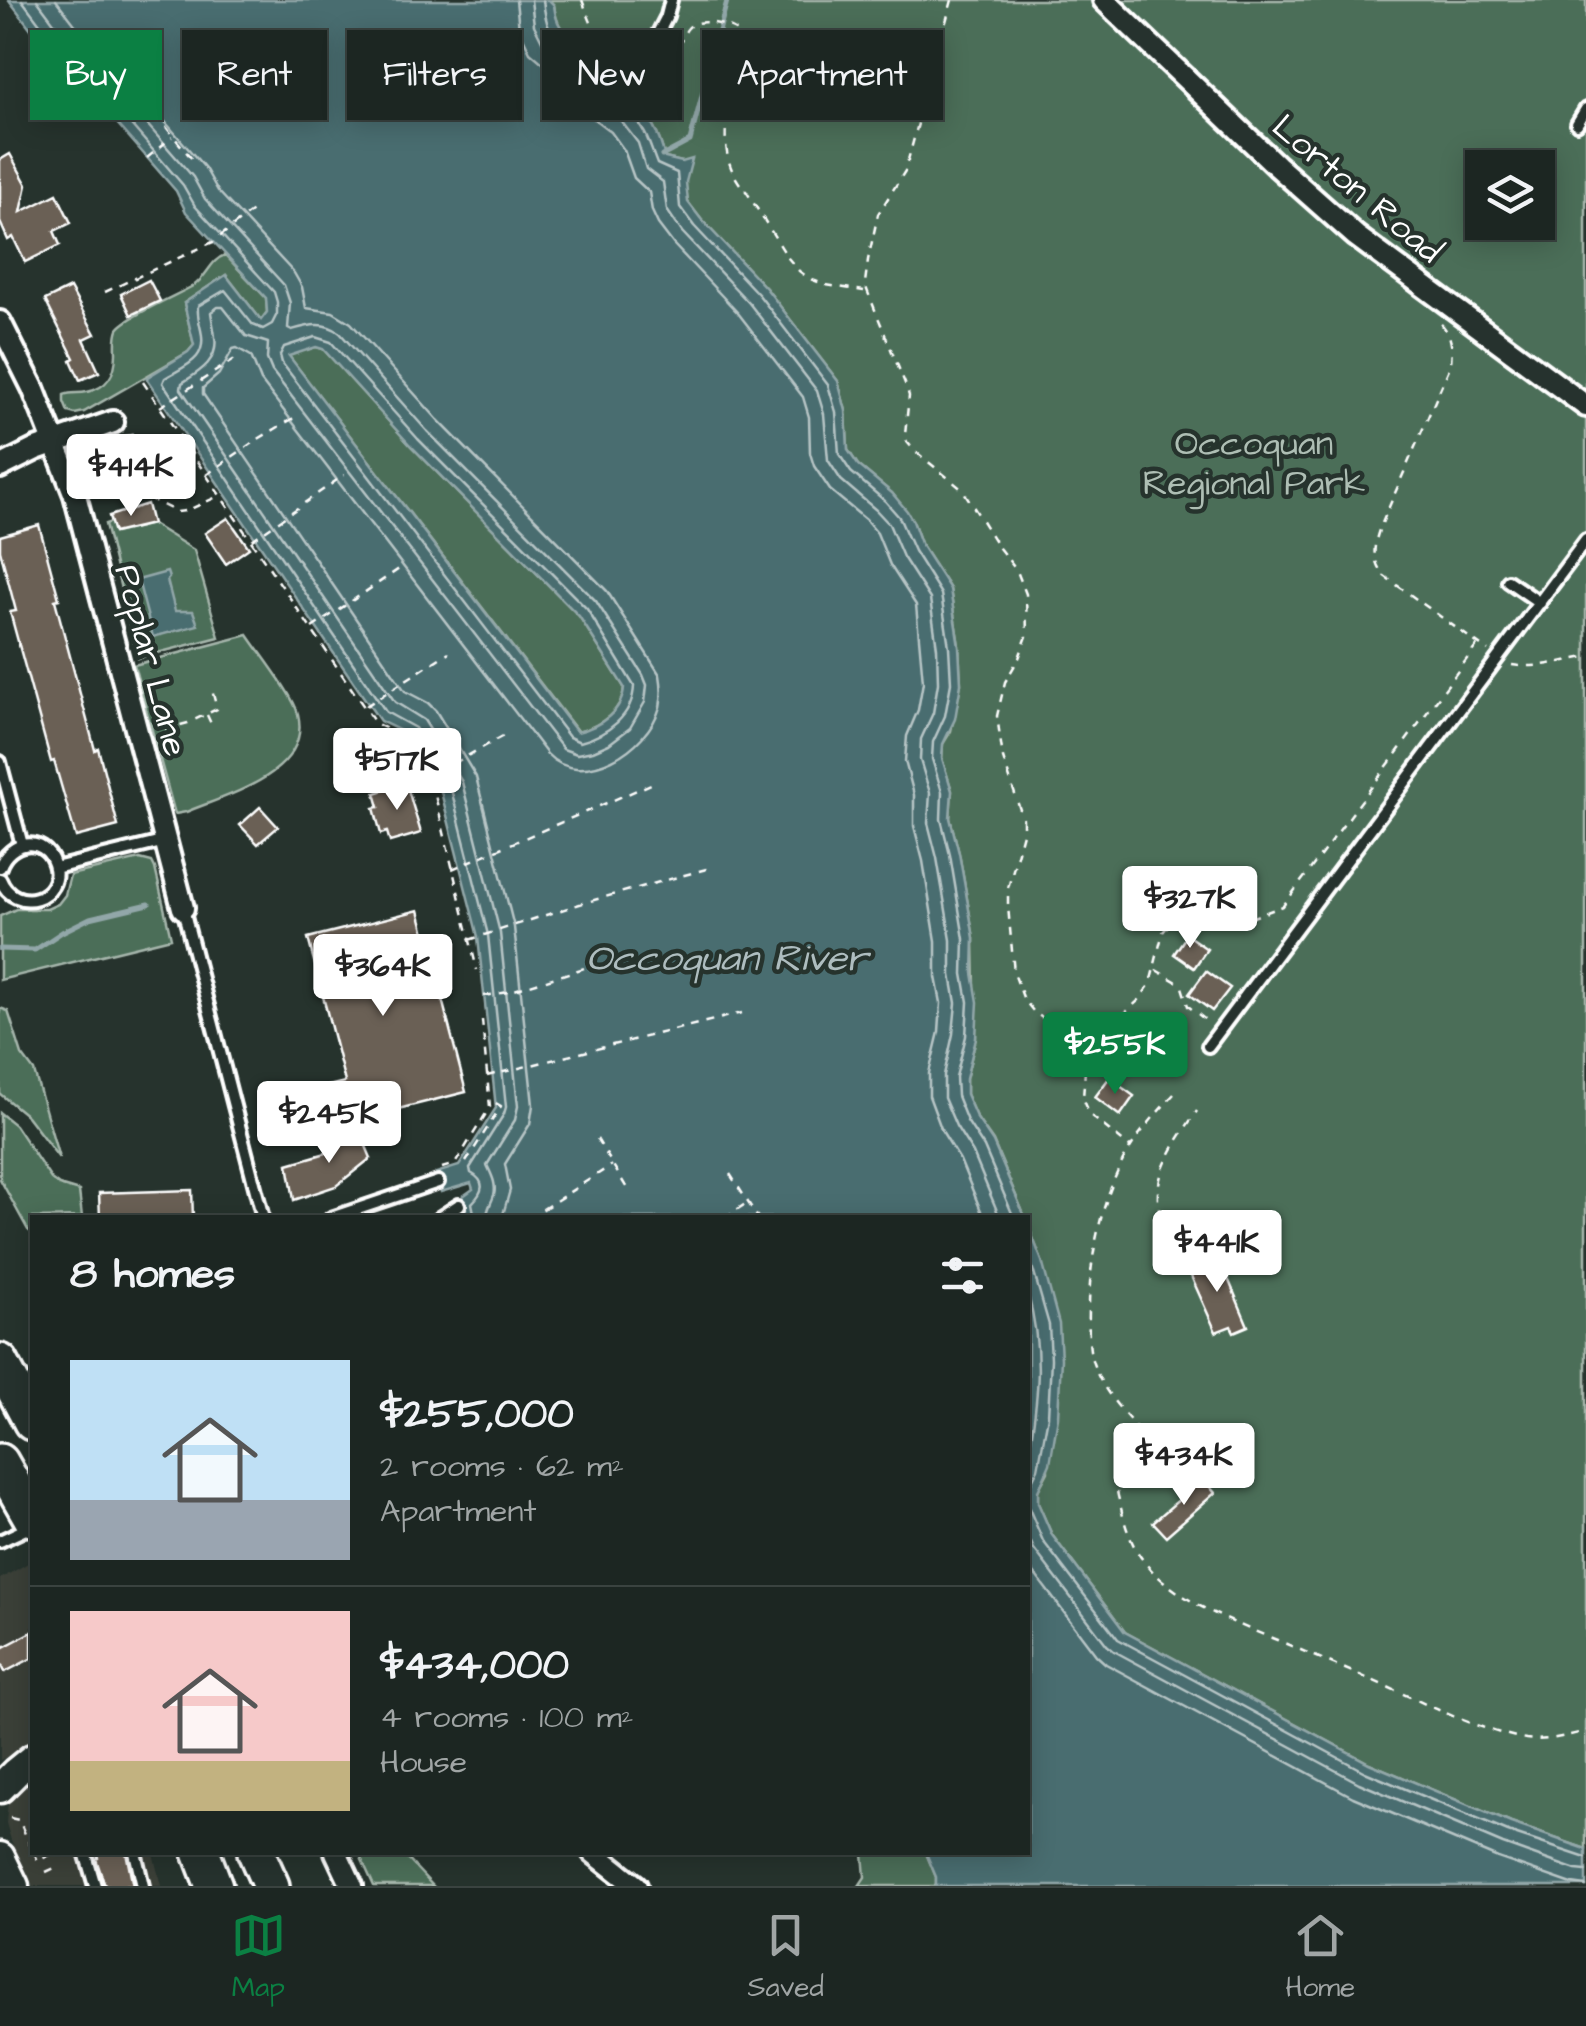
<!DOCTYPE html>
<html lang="en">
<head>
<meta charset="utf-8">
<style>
	body { margin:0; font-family:"Architects Daughter",sans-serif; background:#252e2a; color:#f1f3f6; height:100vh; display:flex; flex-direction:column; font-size:38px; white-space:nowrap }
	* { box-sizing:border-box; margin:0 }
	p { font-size:32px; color:#a0a5a5 }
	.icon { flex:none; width:55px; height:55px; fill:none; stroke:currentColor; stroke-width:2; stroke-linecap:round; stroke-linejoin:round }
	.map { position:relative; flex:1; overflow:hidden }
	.drawer { position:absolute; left:30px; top:1215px; width:1000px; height:640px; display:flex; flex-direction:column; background:#1c2622; border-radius:0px; box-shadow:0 5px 25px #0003,0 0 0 2px #3a4340 }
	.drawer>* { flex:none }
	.guide { position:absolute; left:30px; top:30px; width:1000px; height:90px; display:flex; gap:20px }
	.controls { position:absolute; left:1465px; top:150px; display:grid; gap:20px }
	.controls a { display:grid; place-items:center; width:90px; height:90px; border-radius:0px; background:#1c2622; box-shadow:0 5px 25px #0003,0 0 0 2px #3a4340; font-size:50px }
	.price { position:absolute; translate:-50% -85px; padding:0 22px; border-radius:10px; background:#fff; color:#222; font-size:32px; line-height:65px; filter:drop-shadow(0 2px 5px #0008) }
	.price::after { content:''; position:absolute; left:50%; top:60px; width:30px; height:22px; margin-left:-15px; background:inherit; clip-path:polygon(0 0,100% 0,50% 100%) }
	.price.active { background:#0b8043; color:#fff }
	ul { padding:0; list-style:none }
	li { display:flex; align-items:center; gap:30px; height:250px; padding:0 40px }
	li+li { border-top:2px solid #3a4340 }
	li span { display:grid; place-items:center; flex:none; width:280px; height:200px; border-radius:0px; color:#555 }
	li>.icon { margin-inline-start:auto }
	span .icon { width:120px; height:120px; fill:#fffc; stroke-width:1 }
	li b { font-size:42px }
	h2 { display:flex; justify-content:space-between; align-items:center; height:120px; padding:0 40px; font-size:42px }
	.chip { padding:0 35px; border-radius:0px; background:#1c2622; box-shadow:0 5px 25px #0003,0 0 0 2px #3a4340; font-size:35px; line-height:90px }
	.chip.active { background:#0b8043; color:#fff }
	.tab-bar { display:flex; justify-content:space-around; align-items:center; height:140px; border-top:2px solid #3a4340; background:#1c2622; font-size:28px; color:#a0a5a5 }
	.tab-bar a { display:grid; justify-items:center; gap:5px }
	.tab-bar .active { color:#0b8043 }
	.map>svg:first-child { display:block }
	.built { fill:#3a4039 }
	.green { fill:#4c6e59; stroke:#a6b6ac; stroke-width:2.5; fill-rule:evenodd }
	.water { fill:#4a6d70; stroke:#92a7a9; stroke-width:2.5; fill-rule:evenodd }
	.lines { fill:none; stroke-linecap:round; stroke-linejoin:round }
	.shore { stroke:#b7c5c6; stroke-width:2.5 }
	.stream { stroke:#92a7a9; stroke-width:5 }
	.building { fill:#6a6054; stroke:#fff; stroke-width:2.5 }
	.lane-casing { stroke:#fff; stroke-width:18 }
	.street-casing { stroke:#fff; stroke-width:28 }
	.secondary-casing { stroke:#fff; stroke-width:35 }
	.highway-casing { stroke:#fff; stroke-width:42 }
	.path { stroke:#fff; stroke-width:2.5; stroke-dasharray:8 8; stroke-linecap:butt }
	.lane { stroke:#26332d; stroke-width:10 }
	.street { stroke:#26332d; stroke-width:20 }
	.secondary { stroke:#26332d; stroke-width:28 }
	.highway { stroke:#26332d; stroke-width:35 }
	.labels { text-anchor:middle; stroke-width:9; stroke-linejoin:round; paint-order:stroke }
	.street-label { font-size:35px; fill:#fff; stroke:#26332d }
	.park-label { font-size:35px; fill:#aebeb4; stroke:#26332d }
	.water-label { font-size:38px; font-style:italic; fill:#aebdbf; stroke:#26332d }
</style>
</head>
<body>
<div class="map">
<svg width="1586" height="1886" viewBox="0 0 1586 1886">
	<rect width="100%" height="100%" fill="#26332d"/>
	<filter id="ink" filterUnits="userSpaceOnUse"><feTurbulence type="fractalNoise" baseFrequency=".01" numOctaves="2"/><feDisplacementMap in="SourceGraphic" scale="20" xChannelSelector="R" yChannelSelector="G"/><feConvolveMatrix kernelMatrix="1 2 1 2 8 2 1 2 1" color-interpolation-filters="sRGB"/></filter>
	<g filter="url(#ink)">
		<path class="built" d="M30,1562L32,1566V1744L0,1760V1579Z
			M32,1778V1852L153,1853L161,1886H33L11,1840L6,1823L8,1801L19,1787Z"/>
		<path class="green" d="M549,0H1586V1849L1511,1823L1369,1763L1125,1632L1052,1535L1038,1503V1491L1048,1472L1042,1261L1028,1225V1218L1025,1217L993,1141L976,1117L966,1094V1079L976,1038L974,938L959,853L950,818L952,791L942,759L943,744L951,731L961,684L959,646L950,589L922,546L913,521L892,493L858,465L848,450L846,411L838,381L766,288L701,219L688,202L682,162L665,158C660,137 652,118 636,103C627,94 616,88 607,78C598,69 592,56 583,48C565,31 557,31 554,5ZM1482,168H1538V222H1482Z
			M225,255L266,298L267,312L261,320L226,275L184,303L194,345L188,352L84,412L75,414L68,412L64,402V395C72,392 79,394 87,392C108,388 116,372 116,353C116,346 115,336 118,329C126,317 177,295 193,286C207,278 210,260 225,255Z
			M316,347L323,349L411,446L579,616L624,687C623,711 600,726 578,732L288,355Z
			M111,522L115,533L152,524L194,550L219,637L138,658L105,524Z
			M248,635C260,653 294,696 298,714C312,773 227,795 186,812L175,814L134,665Z
			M140,859L152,862L155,868L171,938L0,980V916L16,909H47L58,904L65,895L70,875Z
			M0,1008L8,1011L22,1055L34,1071L59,1158L27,1116L0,1094Z
			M0,1113L15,1125L51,1179L59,1185L79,1191L82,1217L32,1218V1233L28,1230L0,1179Z
			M359,1853H402L433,1886H374Z
			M863,1853H926L936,1877V1886H859L865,1877Z"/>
		<path class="water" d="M9,0H549L554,5C557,31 565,31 583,47C592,56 598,69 607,78C616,88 626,94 636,103C652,118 660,137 665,158L682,162L692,159L686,182L688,202L701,219L766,288L838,381L846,411L848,450L858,465L892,493L907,511L913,521L922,546L950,589L959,646L961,684L955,719L943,744L942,758L952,791L950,818L959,853L974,938L973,973L978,1002L976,1038L966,1079V1094L976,1117L993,1142L1025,1217L466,1218L456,1201L473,1189L471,1183L441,1192L436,1173L459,1166L496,1108L478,937L440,788L407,734L380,721L146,378L188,352L194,345L184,303L226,275L261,320L267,312L266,298L186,212L176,191L81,82L68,78ZM316,347L323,349L411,446L579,616L624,687C623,711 600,727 577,732L289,356Z
			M167,572L169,578L167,580L175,611H193L198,625L153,637L138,580Z
			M1028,1225L1042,1261L1059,1324L1061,1359L1058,1417L1050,1464L1038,1491V1503L1052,1535L1125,1632L1369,1763L1511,1823L1586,1849V1886H936V1877L926,1853L1028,1852Z"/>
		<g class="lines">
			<path class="shore" d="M22,0L73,68L89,76L183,185L195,206L274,292L277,302V314L272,324L263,329L253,325L225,290L198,306C197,314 199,321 201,330C208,360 186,365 165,378L163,383L386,712L415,728L450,785L488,935L506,1107L504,1114L470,1168L471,1173C487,1182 483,1192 472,1203L475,1218
				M37,0L80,57L98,68L193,177L205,199L284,285L290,303L288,328L292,330C310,325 324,321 340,333L427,431L596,601L643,675L647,685L645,702L630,728L609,744L593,751L577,754L563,749L272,371L267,359L268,343L246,336L223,307H218L211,312C212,320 214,328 215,337C219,361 199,372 182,383L181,389L395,702L424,720L462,782L500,933L518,1106L515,1120L487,1165C491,1174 497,1184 494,1195C491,1205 487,1207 487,1218
				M56,0L90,44L110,58L205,168L218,191L294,273L302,287L306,308L333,312L351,323L438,420L607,591L660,675C662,686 662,697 660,707C648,749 582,791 547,754L261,381L251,356L237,348L233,349L219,374L203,388V394L405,691L428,703L436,711L476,777L514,927L533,1105L530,1124L505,1164L510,1190L502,1218
				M516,0L519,29L530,52L558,76L574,98L594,119L611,132L624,150L634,178L649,192L652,211L658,224L674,245L738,313L803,397L809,417L810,453L814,466L830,490L866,520L877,533L890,565L916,605L923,682L918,710L907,736L905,761L914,795V826L923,861L936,941V977L941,1003L939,1032L929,1073V1096L942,1131L960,1160L984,1218
				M531,0L534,25L543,43L569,66L585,88L604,108L621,121L638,143L646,169L663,182L667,210L682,232L749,303L817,391L824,414L828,460L841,480L876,510L889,524L903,557L930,599L937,648L938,683L933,713L921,739L920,760L930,793L928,823L937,858L951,940V975L956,1003L953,1034L944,1075V1098L956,1126L973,1153L1000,1218
				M543,0C548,43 554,31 579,57C587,67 594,79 603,89C612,98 624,105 632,115C647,131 649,144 657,164L677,173L680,207L694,226L759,295L828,385L836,412L839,454L851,472L885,501L899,517L914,551L941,594L949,647L951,683L945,716L933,742L932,759L942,792L941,819L950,855L964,939L963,974L968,1002L966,1036L956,1077L957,1096L967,1121L984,1147L1014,1218
				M315,337L331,342L418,439L587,609L634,686C633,716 607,735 580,742L569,737L282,363L280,355L284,347Z
				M1028,1252L1049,1325L1051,1359L1048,1416L1038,1469L1028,1489V1506L1043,1541L1118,1639L1365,1772L1508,1832L1586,1858
				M1028,1294C1044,1354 1038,1399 1028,1459
				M1028,1536L1034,1549L1107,1645L1114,1651L1359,1783L1503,1844L1576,1870L1586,1871
				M1028,1565L1096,1655L1106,1664L1353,1797L1498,1858L1572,1884L1586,1886"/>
			<path class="stream" d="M662,156L690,141L727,1
				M0,949L35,950L62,932L90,918L149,904"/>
		</g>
		<path class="building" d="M10,154L27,185L21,212L57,194L71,223L54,231L60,245L25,262L13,237L8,240L0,222V160Z
			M149,280L160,301L131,315L121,294Z
			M70,288L95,334L84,339L99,372L80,380L71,360L74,358L45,300Z
			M147,504L152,524L114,533L109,516Z
			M228,518L249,548L226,564L205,533Z
			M39,525L59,599L55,600L95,750L98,748L118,826L76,837L54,761L51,762L10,612L16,611L0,550V536Z
			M406,783L421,833L390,842L387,832L381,834L374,808L379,807L375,793Z
			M260,807L278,827L258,844L240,825Z
			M419,910L466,1092L374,1115L396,1098L297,1122L291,1095L345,1082L308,938Z
			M1187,935L1207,949L1194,968L1174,954Z
			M1206,971L1230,988L1212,1011L1189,994Z
			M1109,1078L1134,1096L1120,1116L1095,1097Z
			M358,1127L371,1158L336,1186L294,1200L288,1164L326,1153Z
			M192,1190L193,1218H100L99,1193Z
			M1219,1257L1248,1326L1234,1332L1231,1326L1216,1332L1186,1265L1202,1258L1204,1263Z
			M1203,1479L1215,1493L1166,1536L1153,1522Z
			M32,1632V1658L5,1672L0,1662V1649Z
			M97,1852H126L133,1886H105L96,1859L98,1858Z"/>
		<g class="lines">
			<defs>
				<path id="lane" d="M653,43L667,16L671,0
					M1577,124L1586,109
					M1508,581L1540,603
					M0,762L22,845
					M0,867C9,841 44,834 54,864C65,898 15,916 0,879
					M55,868L166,841
					M183,909L263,1218
					M1208,1046L1586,540
					M331,1218L438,1182
					M439,1218L459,1205
					M0,1541L32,1526
					M85,1852L95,1886
					M135,1852L143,1886"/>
				<path id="street" d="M1104,0L1277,166L1356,236L1586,406
					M0,322L33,388L75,495L183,908
					M0,467L36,449L113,422
					M336,1852L352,1886
					M593,1852L636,1886"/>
				<path id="secondary" d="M0,1788L16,1772L32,1759
					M0,1857L14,1886"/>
				<path id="highway" d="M0,1362L32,1422
					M0,1462L32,1518
					M201,1852L214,1886
					M256,1852L271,1886"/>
			</defs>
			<use href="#lane" class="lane-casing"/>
			<use href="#street" class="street-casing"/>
			<use href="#secondary" class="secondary-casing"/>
			<use href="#highway" class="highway-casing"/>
			<path class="path" d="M582,0L598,40L609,53L644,76L656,79H664L671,75C675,63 680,37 688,28C696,17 725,24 735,30C742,34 741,37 743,44C733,89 708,152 746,191L788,258L799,271L810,279L826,285L864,291
				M952,0L905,171L878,214L868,260L865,283L867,290L906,386L909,396L905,435L907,442L915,451L963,490L999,548L1017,571L1026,594L1027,636L1019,658L1005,682L997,716L1003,758L1023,819V833L1008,888V906L1014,973L1024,1000L1034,1012L1069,1037L1077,1038L1099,1033L1124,1014L1139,1000L1150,984L1163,932L1175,917L1185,912L1253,917L1283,906L1478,644
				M57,64L95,34
				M133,77L150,100
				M110,115L142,89
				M166,127L192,159
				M147,158L172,137
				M105,292L213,242L256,208
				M1441,324C1453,336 1452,349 1451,364L1379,530C1373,548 1372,559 1383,575L1488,651
				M143,382L375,723L385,728L388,733L401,739L434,791L477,970
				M160,407L238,357
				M125,436L138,434L160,443L178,437
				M206,475L255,441L297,416
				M134,491L177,512L186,511L219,496
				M252,540L344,475
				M312,628L402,567
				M1512,665C1535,669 1563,661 1586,657
				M366,706L449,652
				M207,715L213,728
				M165,729L188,723L217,709L212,690
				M426,779L503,736
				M452,869L651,784
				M469,940L583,903L710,868
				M1156,970L1177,982L1182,987L1188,1006L1208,1022
				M484,996L508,992L594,965
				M1083,1038L1085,1070L1083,1098L1090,1115L1131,1148
				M487,1076L742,1013
				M1174,1094C1162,1107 1150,1121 1139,1135C1105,1181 1090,1249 1089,1305C1089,1324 1087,1349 1094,1366C1103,1392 1126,1415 1143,1436C1112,1465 1110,1466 1121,1508C1126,1529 1132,1547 1146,1564C1179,1602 1231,1622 1277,1640C1308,1653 1338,1666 1369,1679C1420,1700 1471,1729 1526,1739C1545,1742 1567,1736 1586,1731
				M597,1139L628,1190
				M466,1162L501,1106L490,1100
				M442,1168L455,1164L490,1107L482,1020
				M730,1174L758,1218
				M529,1218L612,1165
				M724,1218L747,1203
				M1183,1275C1147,1198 1148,1181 1197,1111
				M10,1818L19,1820L32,1850
				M34,1852L38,1861L56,1852
				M46,1872L59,1866"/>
			<use href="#lane" class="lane"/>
			<use href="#street" class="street"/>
			<use href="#secondary" class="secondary"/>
			<use href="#highway" class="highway"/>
		</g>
	</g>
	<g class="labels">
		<g class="street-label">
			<text transform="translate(1358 188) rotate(40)" y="12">Lorton Road</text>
			<text transform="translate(152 660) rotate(75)" y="12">Poplar Lane</text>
		</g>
		<g class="park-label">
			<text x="1254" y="454">Occoquan<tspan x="1254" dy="40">Regional Park</tspan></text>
		</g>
		<g class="water-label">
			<text x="727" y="970">Occoquan River</text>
		</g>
	</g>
</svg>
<div class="controls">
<a><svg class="icon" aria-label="layers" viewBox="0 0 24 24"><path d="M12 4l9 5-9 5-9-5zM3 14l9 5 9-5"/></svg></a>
</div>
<b class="price" style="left:131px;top:519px">$414K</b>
<b class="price" style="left:397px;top:813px">$517K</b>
<b class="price" style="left:1190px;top:951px">$327K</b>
<b class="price" style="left:383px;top:1019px">$364K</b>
<b class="price active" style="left:1115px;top:1097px">$255K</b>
<b class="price" style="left:329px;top:1166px">$245K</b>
<b class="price" style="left:1217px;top:1295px">$441K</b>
<b class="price" style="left:1184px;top:1508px">$434K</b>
<div class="guide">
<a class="chip active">Buy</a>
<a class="chip">Rent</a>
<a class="chip">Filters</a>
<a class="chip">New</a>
<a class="chip">Apartment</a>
</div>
<section class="drawer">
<h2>8 homes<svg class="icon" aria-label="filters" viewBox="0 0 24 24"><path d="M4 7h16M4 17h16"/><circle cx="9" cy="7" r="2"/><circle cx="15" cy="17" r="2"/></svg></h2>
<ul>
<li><span style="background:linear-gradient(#bfe0f5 70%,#9aa5b1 0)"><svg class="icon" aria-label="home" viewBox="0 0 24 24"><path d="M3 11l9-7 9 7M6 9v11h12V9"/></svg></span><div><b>$255,000</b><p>2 rooms · 62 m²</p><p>Apartment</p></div></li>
<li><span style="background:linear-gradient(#f6c9c9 75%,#c2b280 0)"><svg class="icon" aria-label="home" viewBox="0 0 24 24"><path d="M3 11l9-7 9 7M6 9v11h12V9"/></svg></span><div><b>$434,000</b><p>4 rooms · 100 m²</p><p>House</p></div></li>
</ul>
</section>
</div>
<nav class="tab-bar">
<a class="active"><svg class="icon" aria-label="map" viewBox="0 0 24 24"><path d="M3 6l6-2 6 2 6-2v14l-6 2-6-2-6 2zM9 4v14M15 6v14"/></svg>Map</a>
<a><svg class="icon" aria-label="saved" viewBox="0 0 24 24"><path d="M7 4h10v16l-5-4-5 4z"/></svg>Saved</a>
<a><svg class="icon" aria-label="home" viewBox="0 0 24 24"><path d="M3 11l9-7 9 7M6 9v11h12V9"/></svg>Home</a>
</nav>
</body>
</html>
